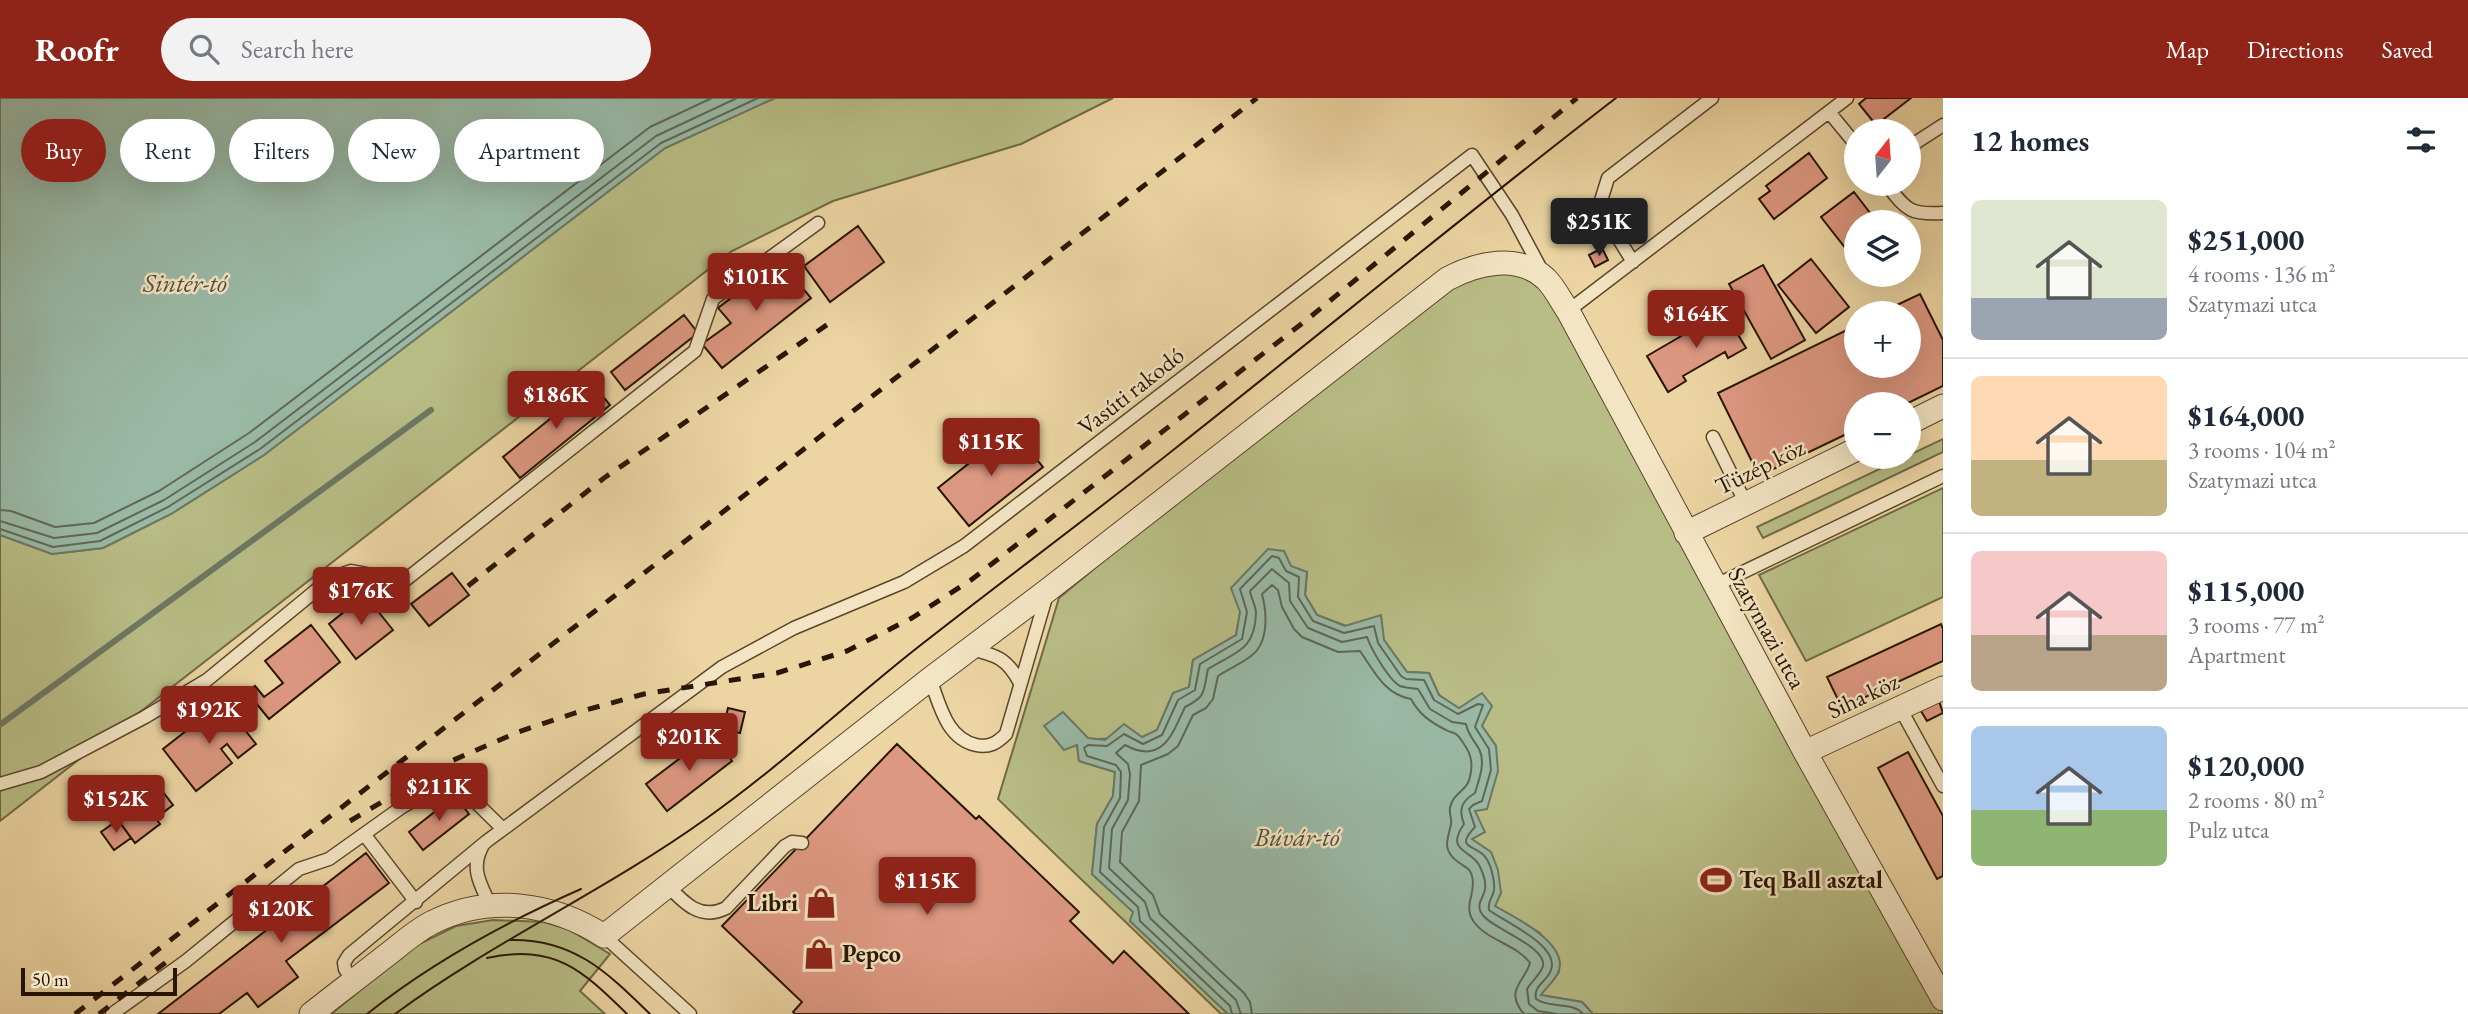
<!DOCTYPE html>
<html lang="en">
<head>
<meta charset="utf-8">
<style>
	body { margin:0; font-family:"EB Garamond",serif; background:#f2f2f3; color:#1f2937; height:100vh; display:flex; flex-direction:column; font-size:26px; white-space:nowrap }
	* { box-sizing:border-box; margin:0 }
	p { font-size:23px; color:#747a83 }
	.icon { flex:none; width:38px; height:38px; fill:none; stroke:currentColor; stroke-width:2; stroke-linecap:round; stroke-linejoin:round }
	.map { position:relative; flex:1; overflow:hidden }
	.side { display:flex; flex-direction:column; background:#fff; width:525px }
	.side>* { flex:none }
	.banner { position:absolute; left:21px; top:21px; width:665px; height:63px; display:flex; gap:14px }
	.needle { width:46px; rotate:17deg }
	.controls { position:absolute; left:1844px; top:21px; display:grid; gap:14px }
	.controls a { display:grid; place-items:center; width:77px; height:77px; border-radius:50%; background:#fff; box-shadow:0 7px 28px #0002; font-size:35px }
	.scale { position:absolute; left:21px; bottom:18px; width:156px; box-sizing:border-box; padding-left:7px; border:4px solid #281602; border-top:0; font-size:19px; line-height:24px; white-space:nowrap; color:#281602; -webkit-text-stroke:5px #f3e4c3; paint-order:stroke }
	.price { position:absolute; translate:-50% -60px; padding:0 16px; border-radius:7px; background:#8f2418; color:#fff; font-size:23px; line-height:46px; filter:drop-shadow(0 2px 4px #0008) }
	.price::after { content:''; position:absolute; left:50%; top:42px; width:21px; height:16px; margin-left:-10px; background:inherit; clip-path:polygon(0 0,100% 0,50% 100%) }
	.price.on { background:#222; color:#fff }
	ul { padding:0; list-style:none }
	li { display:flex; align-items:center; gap:21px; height:175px; padding:0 28px }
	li+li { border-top:2px solid #e0e1e3 }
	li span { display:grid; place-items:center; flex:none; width:196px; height:140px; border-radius:10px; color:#555 }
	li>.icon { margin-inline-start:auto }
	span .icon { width:84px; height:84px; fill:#fffc; stroke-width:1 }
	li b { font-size:30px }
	h2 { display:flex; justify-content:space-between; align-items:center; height:84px; padding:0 28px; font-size:30px }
	.chip { padding:0 24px; border-radius:32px; background:#fff; box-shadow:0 7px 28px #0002; font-size:24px; line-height:63px }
	.chip.on { background:#8f2418; color:#fff }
	header { display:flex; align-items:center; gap:42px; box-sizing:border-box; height:98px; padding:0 35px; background:#8f2418; color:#fff }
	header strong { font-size:33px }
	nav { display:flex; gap:38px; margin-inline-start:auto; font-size:24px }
	.search { width:490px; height:63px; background:#f2f2f3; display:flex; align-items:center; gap:18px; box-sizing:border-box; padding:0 24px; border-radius:38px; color:#747a83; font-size:26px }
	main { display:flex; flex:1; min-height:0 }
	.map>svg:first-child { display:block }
	.green { fill:#b8bd85; stroke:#706a44; stroke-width:2 }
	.water { fill:#99b9a6; stroke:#6c7864; stroke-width:2 }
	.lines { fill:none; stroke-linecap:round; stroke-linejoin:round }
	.shore { stroke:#606854; stroke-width:2 }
	.stream { stroke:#6c7864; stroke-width:6 }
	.building { fill:#dd9881; stroke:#281602; stroke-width:2 }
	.lane-casing { stroke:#59462a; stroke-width:15 }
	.street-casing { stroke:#59462a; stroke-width:25 }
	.lane { stroke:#f3e4c3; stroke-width:12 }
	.street { stroke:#f3e4c3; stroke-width:23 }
	.tram { stroke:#281602; stroke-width:2 }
	.rail { stroke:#281602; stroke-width:5; stroke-dasharray:12 12; stroke-linecap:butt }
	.labels { text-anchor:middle; stroke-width:5; stroke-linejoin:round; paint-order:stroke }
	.street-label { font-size:24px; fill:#281602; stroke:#f3e4c3 }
	.poi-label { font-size:24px; font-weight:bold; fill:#281602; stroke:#f3e4c3; text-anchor:start }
	.water-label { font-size:26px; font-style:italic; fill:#504f3b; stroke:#f3e4c3 }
</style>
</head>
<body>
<header>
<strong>Roofr</strong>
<div class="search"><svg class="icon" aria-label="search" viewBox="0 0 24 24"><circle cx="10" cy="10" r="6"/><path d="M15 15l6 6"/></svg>Search here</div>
<nav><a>Map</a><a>Directions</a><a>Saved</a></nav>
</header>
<main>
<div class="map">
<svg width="1943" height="916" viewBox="0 0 1943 916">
	<rect width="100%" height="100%" fill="#ecd5a3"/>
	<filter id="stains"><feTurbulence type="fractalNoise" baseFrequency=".00286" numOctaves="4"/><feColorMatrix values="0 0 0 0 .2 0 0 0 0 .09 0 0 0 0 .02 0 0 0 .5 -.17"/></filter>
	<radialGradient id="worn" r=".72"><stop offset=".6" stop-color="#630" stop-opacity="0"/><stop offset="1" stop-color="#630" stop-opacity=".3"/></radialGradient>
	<path class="green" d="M775,0H1113L1021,46L833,103L732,153L0,723V437L52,456L103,450L171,416L264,357L665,50Z
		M1533,172L1943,901V916H1593L1582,904L1540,897L1559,874L1540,835L1494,808L1471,741L1475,713L1496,648L1482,628L1439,597L1429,575L1407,574L1384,542L1317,517L1305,497L1307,474L1240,514L1236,537L1193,562L1189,590L1173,595L1157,632C1153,634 1147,638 1142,639C1120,645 1096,635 1077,647L1079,663L1115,674L1113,698L1097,726L1092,776L1134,814L1130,823L1228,916H1221L998,701L1059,500L1361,249L1447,181Z
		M1943,341V354L1763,440L1757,429Z
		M1943,390V499L1806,563L1759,477Z
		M493,822L544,824L568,831L610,856L580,893L605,916H331L413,849L456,828Z"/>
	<path class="water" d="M0,0H775L665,50L264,357L171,416L103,450L52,456L0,437Z
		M1268,451L1284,453L1291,468L1307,474L1305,497L1317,517L1345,528L1381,517L1384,542L1407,574L1429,575L1439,597L1459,610L1482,595L1492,608L1482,628L1496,648L1498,673L1487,711L1475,713L1485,734L1472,741L1491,754L1498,772L1501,795L1495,808C1514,819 1571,846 1558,875C1554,883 1546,890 1541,897L1582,904L1593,916H1228L1130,823L1133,814L1092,776L1097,726L1113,698L1115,674L1079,663L1077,647L1064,652L1044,628L1063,614L1088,640L1105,642L1124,626L1142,639L1157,632L1173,595L1189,589L1193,562L1236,537L1240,514L1231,490Z"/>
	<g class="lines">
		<path class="shore" d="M0,412L11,413L55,429L94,425L159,393L249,335L650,29L712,0
			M0,423L54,440L97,435L164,402L255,344L656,38L737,0
			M0,431L53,449L100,443L168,409L260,351L661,45L758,0
			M1232,916L1230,908L1140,823L1138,809L1100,774L1104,729L1120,700L1121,674L1116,667L1087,658L1084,650L1088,647L1107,648L1124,636L1143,646L1162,637L1178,602L1195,592L1200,566L1242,541L1247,514L1240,491L1272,458L1279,460L1286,473L1299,479L1298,499L1313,523L1344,535L1374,528L1378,545L1401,578L1406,581L1424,582L1434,602L1458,616L1478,606L1483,607L1475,629L1489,651L1491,672L1482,703L1473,707L1469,711L1475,729C1453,752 1477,746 1486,760C1491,767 1495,783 1494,792C1493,800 1487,803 1489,812C1504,824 1560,847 1551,872C1547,884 1533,887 1536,901C1550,911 1572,903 1583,916
			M1241,916L1236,902L1150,820L1145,804L1109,770L1112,731L1128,702L1130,676L1128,666L1116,655L1125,647C1162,667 1172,637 1185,609C1207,598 1203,594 1208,571C1235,554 1255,553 1256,515C1256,508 1251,500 1250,493L1272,471L1289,485L1290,503L1308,530L1342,544L1367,539C1371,551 1389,582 1400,588C1406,590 1412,590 1418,591L1430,611L1452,624L1466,626C1468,637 1474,642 1479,651C1486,665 1479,681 1475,695C1462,703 1458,711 1464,726C1444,755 1473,751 1480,769C1483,775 1486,784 1485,791C1484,800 1475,806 1482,816C1490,830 1547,848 1543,868C1541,876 1531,884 1527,891L1529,906L1538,913L1557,916
			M1252,916L1250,904L1244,895L1160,816L1153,797L1120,764L1122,734L1139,703L1141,667L1168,656L1178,648L1193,617L1206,610L1213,601L1218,578C1228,571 1241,566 1251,558C1269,545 1267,515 1262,496L1272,487L1278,492L1282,509L1294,531L1302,539L1338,554L1360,553C1374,573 1385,597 1411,601C1419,616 1430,624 1446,632C1449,634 1453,634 1456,636C1460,639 1469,653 1470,658C1473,666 1471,683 1465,689C1459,696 1452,699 1450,710C1449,715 1452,721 1451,726C1448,742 1441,751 1458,764C1465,769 1470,770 1472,778C1477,795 1462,808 1474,824C1488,843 1516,846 1530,865C1524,885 1504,892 1524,916"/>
		<path class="stream" d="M1,626L431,312"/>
	</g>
	<path class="building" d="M1866,0H1911L1876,27L1859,6Z
		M1809,55L1827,80L1774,121L1759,101L1770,93L1766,88Z
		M1854,94L1877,124H1857V165L1821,119Z
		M858,128L884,164L830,204L804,168Z
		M1602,150L1608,162L1595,169L1589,157Z
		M1811,161L1849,209L1816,235L1778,187Z
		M780,163L811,200L722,270L702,246L731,225L718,210Z
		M1763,167L1805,242L1771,261L1729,186Z
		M1920,196L1943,242V288L1906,306H1857V331L1759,378L1718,295L1857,227V268H1909V215H1880Z
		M1724,213L1746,250L1728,260L1725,254L1683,278L1686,283L1668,294L1647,258Z
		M684,217L698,235L625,292L611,274Z
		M593,286L610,307L520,380L503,359Z
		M1012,331L1043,369L969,428L938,390Z
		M452,475L469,497L429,528L411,506Z
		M365,497L393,532L356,561L329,526Z
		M1941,526L1943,531V563L1842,610L1827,579Z
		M311,527L340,564L269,621L247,594L255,588L264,599L283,585L265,563Z
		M1939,603L1943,615L1927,623L1921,613Z
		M223,604L256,646L238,660L227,646L221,651L232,665L196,693L163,651Z
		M728,610L745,614L740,635L723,631Z
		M712,636L732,663L667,713L646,686Z
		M897,646L976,721L979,718L1079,814L1070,823L1113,865L1124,853L1189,916H795L793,914L802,904L722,828Z
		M1908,654L1943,718V778L1937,781L1878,670Z
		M160,690L173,707L156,720L143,703Z
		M138,697L160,726L135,745L113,715Z
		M455,698L469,716L423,752L409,734Z
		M118,722L131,740L114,752L101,734Z
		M366,755L389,785L286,863L298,879L258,909L247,895L219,916H158Z"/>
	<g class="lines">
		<defs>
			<path id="lane" d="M1829,14L1857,48
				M1909,49L1943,27
				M1886,86C1907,112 1909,117 1943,115
				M1633,164L1599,109L1608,80L1712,0
				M1568,213L1847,0
				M1713,339L1746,406
				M1714,488L1943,378
				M970,551C996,557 1007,560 1020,585
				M930,581C940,607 946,640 976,647C989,650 997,645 1006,636L1047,496
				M1900,610L1943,688
				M0,686L41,674L145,619L207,582L331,480L351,473L404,483L695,253L713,201L818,125
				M364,736L416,804
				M482,749C470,771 481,787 490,807
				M668,788C684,805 701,823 726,810L785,748L792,744L802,745
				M604,838L690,916
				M353,883L345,871L344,865L349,857L487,743L722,569L794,530L904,484L964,448L1472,57L1512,117L1542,173
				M112,916L186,863L299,771L329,761L402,709L452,681L503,731"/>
			<path id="street" d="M1909,325L1943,308
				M1686,435L1857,351
				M1805,654L1943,590
				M311,916C335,897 359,879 383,860C399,848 414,834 431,825C488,796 551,804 604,838L930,581L1048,492L1447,181C1477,165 1518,155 1546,181C1555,190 1561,203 1568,213L1805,654L1943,901"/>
		</defs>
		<use href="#lane" class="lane-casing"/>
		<use href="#street" class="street-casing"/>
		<use href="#lane" class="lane"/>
		<use href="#street" class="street"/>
		<path class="tram" d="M509,842C573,840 607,874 650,916
			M487,860C555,846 581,871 627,916
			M367,916C431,865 506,824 581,791
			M395,916C494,843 607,792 707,720C782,667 849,603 922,546C1006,480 1093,416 1177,349C1324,233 1468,114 1616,0"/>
		<path class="rail" d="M468,488L604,380L834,222
			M350,723L449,664L518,634L575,615L644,596L777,575L847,553L912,520L971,482L1309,220L1577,0
			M75,916L1257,0
			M99,916L174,858"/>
	</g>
	<defs>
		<symbol id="stadium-bare" viewBox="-9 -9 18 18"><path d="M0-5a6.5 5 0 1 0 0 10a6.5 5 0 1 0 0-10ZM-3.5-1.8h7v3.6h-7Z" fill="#8f2418" stroke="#f3e4c3" stroke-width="2.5" paint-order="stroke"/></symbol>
		<symbol id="shop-bare" viewBox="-9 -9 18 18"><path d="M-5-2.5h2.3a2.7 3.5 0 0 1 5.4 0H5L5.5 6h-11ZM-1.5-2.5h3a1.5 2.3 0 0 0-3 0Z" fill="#8f2418" stroke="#f3e4c3" stroke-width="2.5" paint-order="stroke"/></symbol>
	</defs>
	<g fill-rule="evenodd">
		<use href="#stadium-bare" x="1694" y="760" width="44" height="44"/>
		<use href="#shop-bare" x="799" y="783" width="44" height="44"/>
		<use href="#shop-bare" x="797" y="834" width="44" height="44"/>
	</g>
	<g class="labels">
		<g class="street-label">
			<text transform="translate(1131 293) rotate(-38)" y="8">Vasúti rakodó</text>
			<text transform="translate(1760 369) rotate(-26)" y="8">Tüzép köz</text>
			<text transform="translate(1767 530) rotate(61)" y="8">Szatymazi utca</text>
			<text transform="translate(1863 598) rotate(-25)" y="8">Siha köz</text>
		</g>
		<g class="poi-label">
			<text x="1739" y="790">Teq Ball asztal</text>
			<text x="798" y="813" text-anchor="end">Libri</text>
			<text x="842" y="864">Pepco</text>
		</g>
		<g class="water-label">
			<text x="185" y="194">Sintér-tó</text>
			<text x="1297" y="748">Búvár-tó</text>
		</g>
	</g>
	<rect width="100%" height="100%" filter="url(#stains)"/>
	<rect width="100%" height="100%" fill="url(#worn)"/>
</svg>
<div class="controls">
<a><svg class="needle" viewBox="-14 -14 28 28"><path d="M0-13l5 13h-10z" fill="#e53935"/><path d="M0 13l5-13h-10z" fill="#747a83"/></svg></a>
<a><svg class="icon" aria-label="layers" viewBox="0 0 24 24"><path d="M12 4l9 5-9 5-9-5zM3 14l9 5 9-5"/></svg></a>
<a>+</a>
<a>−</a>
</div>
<div class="scale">50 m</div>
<b class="price on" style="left:1599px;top:160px">$251K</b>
<b class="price" style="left:756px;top:215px">$101K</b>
<b class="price" style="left:1696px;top:252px">$164K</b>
<b class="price" style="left:556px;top:333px">$186K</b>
<b class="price" style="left:991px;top:380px">$115K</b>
<b class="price" style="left:361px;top:529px">$176K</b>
<b class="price" style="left:209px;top:648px">$192K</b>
<b class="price" style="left:689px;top:675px">$201K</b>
<b class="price" style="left:439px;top:725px">$211K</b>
<b class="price" style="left:116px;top:737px">$152K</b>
<b class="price" style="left:927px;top:819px">$115K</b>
<b class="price" style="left:281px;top:847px">$120K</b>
<div class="banner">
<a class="chip on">Buy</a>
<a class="chip">Rent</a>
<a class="chip">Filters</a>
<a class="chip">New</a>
<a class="chip">Apartment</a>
</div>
</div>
<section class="side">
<h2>12 homes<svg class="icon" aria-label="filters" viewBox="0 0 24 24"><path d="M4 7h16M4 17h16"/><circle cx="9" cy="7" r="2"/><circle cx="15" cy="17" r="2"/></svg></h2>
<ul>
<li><span style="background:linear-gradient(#dfe7d0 70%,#9aa5b1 0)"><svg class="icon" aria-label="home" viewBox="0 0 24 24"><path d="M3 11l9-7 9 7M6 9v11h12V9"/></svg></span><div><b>$251,000</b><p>4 rooms · 136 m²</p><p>Szatymazi utca</p></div></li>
<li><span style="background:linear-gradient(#ffd9b3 60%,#c2b280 0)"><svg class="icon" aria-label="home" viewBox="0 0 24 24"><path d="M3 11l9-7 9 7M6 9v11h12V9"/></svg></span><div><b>$164,000</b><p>3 rooms · 104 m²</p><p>Szatymazi utca</p></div></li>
<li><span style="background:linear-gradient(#f6c9c9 60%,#b9a48a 0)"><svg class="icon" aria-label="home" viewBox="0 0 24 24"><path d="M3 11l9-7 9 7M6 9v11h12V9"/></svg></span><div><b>$115,000</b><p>3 rooms · 77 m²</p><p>Apartment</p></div></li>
<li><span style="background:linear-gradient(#a9c7e8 60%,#8fb573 0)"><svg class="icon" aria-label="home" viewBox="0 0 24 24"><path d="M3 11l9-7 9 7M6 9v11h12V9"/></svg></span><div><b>$120,000</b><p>2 rooms · 80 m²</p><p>Pulz utca</p></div></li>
</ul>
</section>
</main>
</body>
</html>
